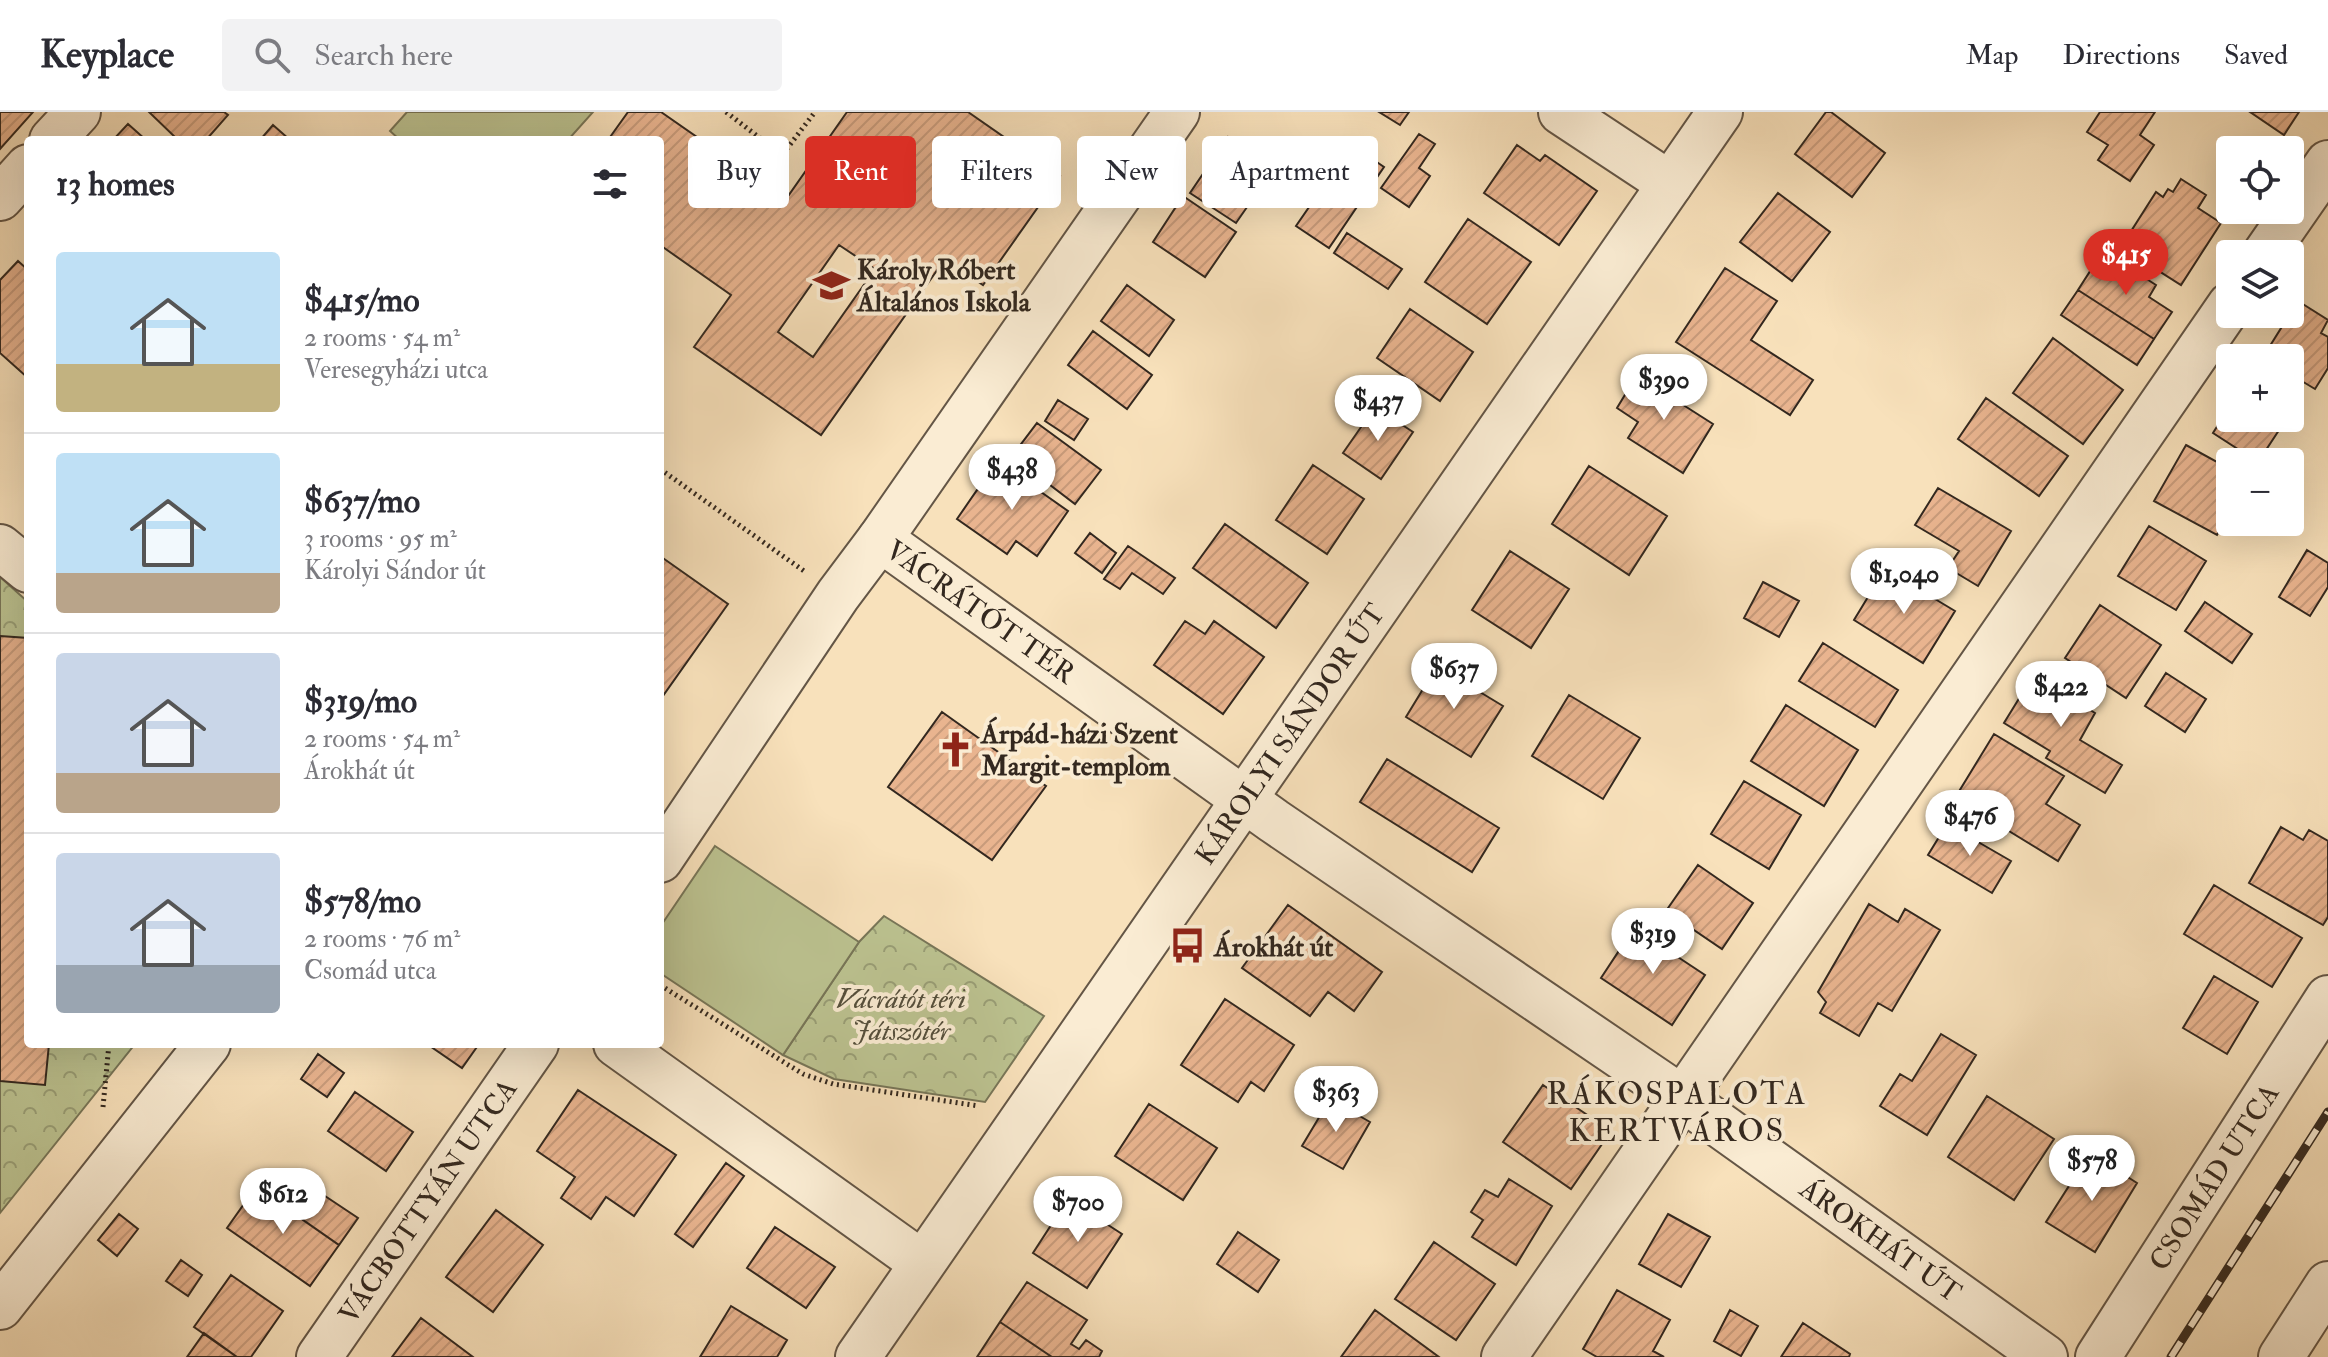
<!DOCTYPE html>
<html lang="en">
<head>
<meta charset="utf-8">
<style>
	body { margin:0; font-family:"IM FELL Double Pica",serif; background:#f2f2f3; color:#2b2b33; height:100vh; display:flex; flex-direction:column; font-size:30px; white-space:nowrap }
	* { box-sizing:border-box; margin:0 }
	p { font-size:26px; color:#7c7c81 }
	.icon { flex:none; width:44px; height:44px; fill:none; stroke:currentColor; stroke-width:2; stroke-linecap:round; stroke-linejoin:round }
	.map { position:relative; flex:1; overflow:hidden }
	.sheet { position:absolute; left:24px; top:24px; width:640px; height:912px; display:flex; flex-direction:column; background:#fff; border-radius:8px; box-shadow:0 8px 32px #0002 }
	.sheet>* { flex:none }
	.top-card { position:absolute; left:688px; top:24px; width:760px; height:72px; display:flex; gap:16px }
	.tools { position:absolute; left:2216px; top:24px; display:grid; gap:16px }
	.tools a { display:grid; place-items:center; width:88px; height:88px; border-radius:8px; background:#fff; box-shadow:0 8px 32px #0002; font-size:40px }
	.price { position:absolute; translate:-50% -68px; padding:0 18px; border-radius:28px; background:#fff; color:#222; font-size:26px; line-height:52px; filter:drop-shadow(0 2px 4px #0008) }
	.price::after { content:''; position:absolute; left:50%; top:48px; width:24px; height:18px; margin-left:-12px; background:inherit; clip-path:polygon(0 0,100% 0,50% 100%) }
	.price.selected { background:#d93025; color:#fff }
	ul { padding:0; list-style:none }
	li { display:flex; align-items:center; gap:24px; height:200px; padding:0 32px }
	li+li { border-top:2px solid #e1e1e2 }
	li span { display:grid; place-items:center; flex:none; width:224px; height:160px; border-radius:8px; color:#555 }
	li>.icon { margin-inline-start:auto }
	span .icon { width:96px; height:96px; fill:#fffc; stroke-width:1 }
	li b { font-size:34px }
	h2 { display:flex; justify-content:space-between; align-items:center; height:96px; padding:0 32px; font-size:34px }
	.pill { padding:0 28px; border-radius:8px; background:#fff; box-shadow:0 8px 32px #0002; font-size:28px; line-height:72px }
	.pill.selected { background:#d93025; color:#fff }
	header { display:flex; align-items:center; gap:48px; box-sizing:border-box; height:112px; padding:0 40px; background:#fff; border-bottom:2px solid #e1e1e2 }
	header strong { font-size:38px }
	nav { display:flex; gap:44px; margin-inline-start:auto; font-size:28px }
	.search { width:560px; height:72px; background:#f2f2f3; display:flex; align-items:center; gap:20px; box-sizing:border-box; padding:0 28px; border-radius:8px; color:#7c7c81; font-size:30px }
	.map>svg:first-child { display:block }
	.park { fill:url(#park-crowns); stroke:#787658; stroke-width:2 }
	.pitch { fill:#bcc391; stroke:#787658; stroke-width:2 }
	.building { fill:url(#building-hatch); stroke:#33281f; stroke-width:2; fill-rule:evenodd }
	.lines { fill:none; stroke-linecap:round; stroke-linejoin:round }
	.minor-casing { stroke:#645646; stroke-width:48 }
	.path { stroke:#33281f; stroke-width:5; stroke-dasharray:2 4; stroke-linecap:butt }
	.minor { stroke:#faecd3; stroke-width:44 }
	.rail-casing { stroke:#33281f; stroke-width:9 }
	.rail { stroke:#faecd3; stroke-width:6; stroke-dasharray:18; stroke-linecap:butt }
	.labels { text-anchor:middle; stroke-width:8; stroke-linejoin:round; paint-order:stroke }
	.poi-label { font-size:28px; font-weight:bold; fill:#33281f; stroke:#faecd3; text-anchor:start }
	.street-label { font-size:28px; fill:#33281f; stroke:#faecd3 }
	.park-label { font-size:28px; font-style:italic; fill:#554f3c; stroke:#faecd3 }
	.quarter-label { font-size:32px; letter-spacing:2px; fill:#33281f; stroke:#faecd3 }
</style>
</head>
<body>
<header>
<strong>Keyplace</strong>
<div class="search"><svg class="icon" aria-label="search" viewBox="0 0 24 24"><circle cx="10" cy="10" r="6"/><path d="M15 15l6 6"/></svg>Search here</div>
<nav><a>Map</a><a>Directions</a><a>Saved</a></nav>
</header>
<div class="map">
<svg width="2328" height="1245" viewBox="0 0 2328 1245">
	<defs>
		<pattern id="park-crowns" width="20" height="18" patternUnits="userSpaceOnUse" patternTransform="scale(2)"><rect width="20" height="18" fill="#bcc391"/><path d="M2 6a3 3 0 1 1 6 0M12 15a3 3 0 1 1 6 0" fill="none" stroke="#999e76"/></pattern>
		<pattern id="building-hatch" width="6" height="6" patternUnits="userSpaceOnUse" patternTransform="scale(2)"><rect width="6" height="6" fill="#e9b48f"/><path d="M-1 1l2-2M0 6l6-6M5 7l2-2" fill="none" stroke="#c89b7b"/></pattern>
	</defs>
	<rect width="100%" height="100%" fill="#f8e1bb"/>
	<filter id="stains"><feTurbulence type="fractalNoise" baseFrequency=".0025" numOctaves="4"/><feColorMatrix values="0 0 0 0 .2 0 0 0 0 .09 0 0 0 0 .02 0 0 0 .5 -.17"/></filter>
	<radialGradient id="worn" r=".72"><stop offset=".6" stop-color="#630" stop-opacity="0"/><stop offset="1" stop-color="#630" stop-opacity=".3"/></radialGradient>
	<path class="park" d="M0,465L28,490V932H135L0,1101Z
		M884,804L1044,904L985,990L834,967L783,943L859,830Z"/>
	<path class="pitch" d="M407,0H593L568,28H400L390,19Z
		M715,734L859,830L783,943L660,861V815Z"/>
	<path class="building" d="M0,0H33L0,37Z
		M149,0H224L228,3L206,28H178Z
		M628,0H661L786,87L847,0H968L1060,64L983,173L945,147L821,323L694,235L731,183L660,133V28H608ZM839,133L875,157L813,245L778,220Z
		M1379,0H1409L1400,13Z
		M1826,0H1831L1885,41L1852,85L1795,42Z
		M2100,0H2155L2140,23L2154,33L2130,69L2098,48L2108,33L2087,20Z
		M2250,0H2299L2284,23Z
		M128,12L146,28H113Z
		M273,13L290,28H260Z
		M1419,22L1435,32L1419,56L1430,64L1409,95L1381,76Z
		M1228,25L1274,56L1236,111L1190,81Z
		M1352,33L1384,55L1329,136L1296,114Z
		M1517,33L1540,49L1545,43L1597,79L1559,133L1484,81Z
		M2181,67L2206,83L2198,96L2221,111L2181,173L2121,135L2156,80L2163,85L2168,77L2173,80Z
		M1778,81L1830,120L1792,169L1740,130Z
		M1183,84L1236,120L1205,165L1153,130Z
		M1468,107L1531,150L1487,212L1425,170Z
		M1347,121L1402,157L1388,177L1334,141Z
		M2117,148L2156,173L2149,185L2172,200L2154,227L2078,178L2096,150L2110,159Z
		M18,149L28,158V266L0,241V168Z
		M1725,156L1777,189L1751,228L1813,268L1790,303L1676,230Z
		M1127,173L1174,208L1149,244L1101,209Z
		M2078,178L2154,227L2137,253L2061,203Z
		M2298,189L2328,208L2321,221L2328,225V256L2315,277L2290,262V246L2263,245Z
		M1410,197L1473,240L1440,289L1377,246Z
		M1093,219L1152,263L1127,297L1068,253Z
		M2053,226L2123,278L2083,332L2013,281Z
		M1637,263L1658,276L1666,263L1685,275L1677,289L1713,312L1683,361L1628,326L1638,310L1617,296Z
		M1986,286L2068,344L2039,384L1958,327Z
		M1058,288L1088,307L1074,328L1045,309Z
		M2230,294V306H2287L2258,350L2213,321Z
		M1375,295L1413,320L1381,367L1343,341Z
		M1037,311L1101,358L1075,392L1012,344Z
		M2186,333L2230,357V410H2237L2233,417L2223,412L2217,423L2154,389Z
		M997,349L1068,399L1037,444L1016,429L1007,442L957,407Z
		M1313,353L1364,387L1327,442L1276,408Z
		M1589,354L1667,404L1629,463L1552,412Z
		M1938,376L2011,419L1978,474L1948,456L1959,439L1915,413Z
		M1225,412L1308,471L1276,516L1193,456Z
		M2149,414L2206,449L2176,498L2118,464Z
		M1090,421L1116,441L1102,461L1075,441Z
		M1128,434L1175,466L1163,482L1132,461L1120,477L1104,467Z
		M2307,438L2328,451V475L2310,504L2279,485Z
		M1510,439L1569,477L1531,536L1472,498Z
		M660,444L728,492L660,588Z
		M1885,457L1955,499L1923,551L1854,508Z
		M1763,470L1799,489L1779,525L1744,506Z
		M2205,490L2252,522L2232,551L2185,519Z
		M2100,493L2161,533L2126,586L2065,546Z
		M1185,509L1205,522L1214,509L1264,545L1223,602L1154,553Z
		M0,524L28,526V932H49L45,973L0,969Z
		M1823,531L1898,578L1875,615L1799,569Z
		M1437,554L1503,594L1471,645L1406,605Z
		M2039,554L2072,574L2074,588L2095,601L2080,628L2122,653L2105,681L2046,646L2050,639L2004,611Z
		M2166,561L2206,587L2185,620L2145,594Z
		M1569,583L1640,626L1603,687L1532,644Z
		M1786,593L1858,638L1824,694L1751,649Z
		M942,600L1046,674L992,748L888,675Z
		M1994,622L2064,664L2046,692L2080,713L2058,749L1955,686Z
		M1387,647L1499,716L1472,760L1360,690Z
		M1744,669L1801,703L1769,757L1711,722Z
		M1947,712L2011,749L1992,781L1928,743Z
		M2281,715L2303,728L2309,718L2328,729V805L2323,813L2249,771Z
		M1698,753L1753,791L1722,837L1666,799Z
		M2214,773L2302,826L2272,875L2184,822Z
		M1869,792L1898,810L1905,797L1940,818L1892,899L1878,891L1859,924L1820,901L1826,890L1818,880Z
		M1288,793L1382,860L1354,899L1328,880L1310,904L1242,856Z
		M1634,816L1705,863L1672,913L1601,866Z
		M2214,864L2258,890L2227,942L2183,916Z
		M1225,887L1294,933L1264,979L1251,970L1238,990L1181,953Z
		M1941,922L1976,943L1927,1023L1880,994L1900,962L1912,969Z
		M427,932H479L462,956Z
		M318,942L344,961L327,985L301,967Z
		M1543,973L1611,1019L1571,1077L1503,1030Z
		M578,978L676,1043L634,1104L606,1085L591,1107L561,1086L575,1065L537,1039Z
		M355,980L413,1020L386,1059L328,1019Z
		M1987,984L2054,1027L2014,1088L1948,1045Z
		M1330,987L1370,1010L1343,1057L1302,1034Z
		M1149,992L1217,1036L1183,1088L1115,1044Z
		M2090,1041L2137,1071L2095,1140L2046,1110Z
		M726,1051L744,1064L693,1135L675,1122Z
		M1509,1067L1552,1094L1516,1153L1472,1125L1483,1108L1471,1100L1485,1078L1498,1085Z
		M256,1075L339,1133L310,1174L227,1116Z
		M322,1082L358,1106L339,1133L303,1108Z
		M1068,1087L1122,1122L1087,1176L1033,1141Z
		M496,1098L543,1133L493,1200L446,1165Z
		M119,1102L138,1117L117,1144L98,1128Z
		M1668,1102L1710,1125L1681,1175L1639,1152Z
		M775,1115L835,1155L806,1196L747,1156Z
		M1238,1120L1279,1148L1258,1180L1217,1152Z
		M1434,1130L1495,1172L1456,1228L1395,1187Z
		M181,1148L202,1163L188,1184L166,1169Z
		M231,1163L283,1199L251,1245H237L194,1215Z
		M1027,1170L1087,1208L1071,1232L1079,1237L1086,1228L1102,1239L1099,1245H1052L1000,1210Z
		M1617,1178L1670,1208L1653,1239L1664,1245H1597L1583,1237Z
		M731,1194L787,1228L777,1245H700Z
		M1375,1198L1439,1245H1341Z
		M1730,1198L1758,1214L1741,1244L1714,1229Z
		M421,1206L473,1245H392Z
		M1000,1210L1046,1241L1052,1245H977Z
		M1803,1211L1850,1242L1849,1245H1781Z
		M204,1221L237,1245H187Z"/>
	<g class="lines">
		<defs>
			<g id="minor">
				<path d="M1561,0L1670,72"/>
				<path d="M52,28L78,0"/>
				<path d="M0,86L28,55"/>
				<path d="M2265,142L2328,51"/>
				<path id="s1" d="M880,427L1274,709L1682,986L2045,1245"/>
				<path d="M0,435L28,458"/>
				<path d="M660,748L838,483L880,427L1177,0"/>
				<path d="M616,932L922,1151"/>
				<path d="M0,1195L208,932"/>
				<path id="s2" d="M319,1245L536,932"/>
				<path id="s3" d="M858,1245L1720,0"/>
				<path d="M1504,1245L2230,193"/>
				<path id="s4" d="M2098,1245L2328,886"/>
				<path d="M2281,1245L2328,1172"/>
			</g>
		</defs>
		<use href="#minor" class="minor-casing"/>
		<path class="path" d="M726,0L782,43L815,0
			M660,357L804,459
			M660,873L803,962L833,972L979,994
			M103,995L109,932"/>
		<use href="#minor" class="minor"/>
		<defs>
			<path id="rail" d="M2171,1245L2328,1000"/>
		</defs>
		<use href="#rail" class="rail-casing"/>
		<use href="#rail" class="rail"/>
	</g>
	<defs>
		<symbol id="school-bare" viewBox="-9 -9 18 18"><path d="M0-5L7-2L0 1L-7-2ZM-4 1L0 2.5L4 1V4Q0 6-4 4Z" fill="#8f2418" stroke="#faecd3" stroke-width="2.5" paint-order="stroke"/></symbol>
		<symbol id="church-bare" viewBox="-9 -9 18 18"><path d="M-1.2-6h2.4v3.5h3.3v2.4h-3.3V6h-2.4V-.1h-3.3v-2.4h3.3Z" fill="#8f2418" stroke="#faecd3" stroke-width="2.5" paint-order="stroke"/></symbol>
		<symbol id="bus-bare" viewBox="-9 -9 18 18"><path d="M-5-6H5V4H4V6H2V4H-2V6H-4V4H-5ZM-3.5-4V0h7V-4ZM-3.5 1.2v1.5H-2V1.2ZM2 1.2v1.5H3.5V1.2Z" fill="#8f2418" stroke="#faecd3" stroke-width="2.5" paint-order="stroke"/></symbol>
	</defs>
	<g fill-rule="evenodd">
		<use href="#school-bare" x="806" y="148" width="51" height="51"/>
		<use href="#church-bare" x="930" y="612" width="51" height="51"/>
		<use href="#bus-bare" x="1162" y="808" width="51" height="51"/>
	</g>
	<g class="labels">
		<g class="poi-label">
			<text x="857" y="167">Károly Róbert<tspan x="857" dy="32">Általános Iskola</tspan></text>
			<text x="981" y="631">Árpád-házi Szent<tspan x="981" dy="32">Margit-templom</tspan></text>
			<text x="1214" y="844">Árokhát út</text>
		</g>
		<g class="street-label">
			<text dy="10" stroke="none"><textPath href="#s1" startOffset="124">VÁCRÁTÓT TÉR</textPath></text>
			<text dy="10" stroke="none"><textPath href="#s3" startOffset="758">KÁROLYI SÁNDOR ÚT</textPath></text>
			<text dy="10" stroke="none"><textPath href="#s4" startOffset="214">CSOMÁD UTCA</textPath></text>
			<text dy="10" stroke="none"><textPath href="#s2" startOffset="190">VÁCBOTTYÁN UTCA</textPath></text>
			<text dy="10" stroke="none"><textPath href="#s1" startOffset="1222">ÁROKHÁT ÚT</textPath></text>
		</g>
		<g class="park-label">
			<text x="901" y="896">Vácrátót téri<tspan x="901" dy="32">Játszótér</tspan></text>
		</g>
		<g class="quarter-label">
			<text x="1677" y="992">RÁKOSPALOTA<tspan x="1677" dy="37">KERTVÁROS</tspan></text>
		</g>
	</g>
	<rect width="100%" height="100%" filter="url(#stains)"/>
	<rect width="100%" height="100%" fill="url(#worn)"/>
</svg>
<div class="tools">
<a><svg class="icon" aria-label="locate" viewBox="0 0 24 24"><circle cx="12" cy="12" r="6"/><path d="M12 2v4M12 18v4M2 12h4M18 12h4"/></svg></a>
<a><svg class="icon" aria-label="layers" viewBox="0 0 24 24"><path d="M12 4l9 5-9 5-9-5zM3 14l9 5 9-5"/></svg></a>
<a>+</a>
<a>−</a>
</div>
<b class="price selected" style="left:2126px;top:185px">$415</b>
<b class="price" style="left:1664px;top:310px">$390</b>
<b class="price" style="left:1378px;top:331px">$437</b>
<b class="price" style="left:1012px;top:400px">$438</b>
<b class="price" style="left:1904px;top:504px">$1,040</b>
<b class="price" style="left:1454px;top:599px">$637</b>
<b class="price" style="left:2061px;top:617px">$422</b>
<b class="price" style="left:1970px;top:746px">$476</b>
<b class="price" style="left:1653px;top:864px">$319</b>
<b class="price" style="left:1336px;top:1022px">$363</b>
<b class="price" style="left:2092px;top:1091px">$578</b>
<b class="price" style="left:283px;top:1124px">$612</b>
<b class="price" style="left:1078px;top:1132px">$700</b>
<div class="top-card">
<a class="pill">Buy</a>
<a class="pill selected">Rent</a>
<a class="pill">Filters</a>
<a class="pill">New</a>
<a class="pill">Apartment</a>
</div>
<section class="sheet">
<h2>13 homes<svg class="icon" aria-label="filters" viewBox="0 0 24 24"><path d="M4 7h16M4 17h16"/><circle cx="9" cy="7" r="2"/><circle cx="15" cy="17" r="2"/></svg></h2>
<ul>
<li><span style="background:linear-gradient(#bfe0f5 70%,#c2b280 0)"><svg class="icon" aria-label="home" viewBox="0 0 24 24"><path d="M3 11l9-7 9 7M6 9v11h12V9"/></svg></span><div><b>$415/mo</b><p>2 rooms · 54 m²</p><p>Veresegyházi utca</p></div></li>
<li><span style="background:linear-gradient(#bfe0f5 75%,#b9a48a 0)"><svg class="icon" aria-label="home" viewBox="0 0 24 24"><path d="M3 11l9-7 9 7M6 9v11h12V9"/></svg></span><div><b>$637/mo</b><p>3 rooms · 95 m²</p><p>Károlyi Sándor út</p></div></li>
<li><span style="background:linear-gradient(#c9d6e8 75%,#b9a48a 0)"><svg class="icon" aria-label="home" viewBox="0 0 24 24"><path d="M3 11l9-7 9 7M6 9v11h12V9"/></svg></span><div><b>$319/mo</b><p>2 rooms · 54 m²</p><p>Árokhát út</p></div></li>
<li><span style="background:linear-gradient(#c9d6e8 70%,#9aa5b1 0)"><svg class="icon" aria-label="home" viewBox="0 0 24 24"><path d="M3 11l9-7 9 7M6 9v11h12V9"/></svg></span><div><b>$578/mo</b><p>2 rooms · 76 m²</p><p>Csomád utca</p></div></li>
</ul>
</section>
</div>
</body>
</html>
